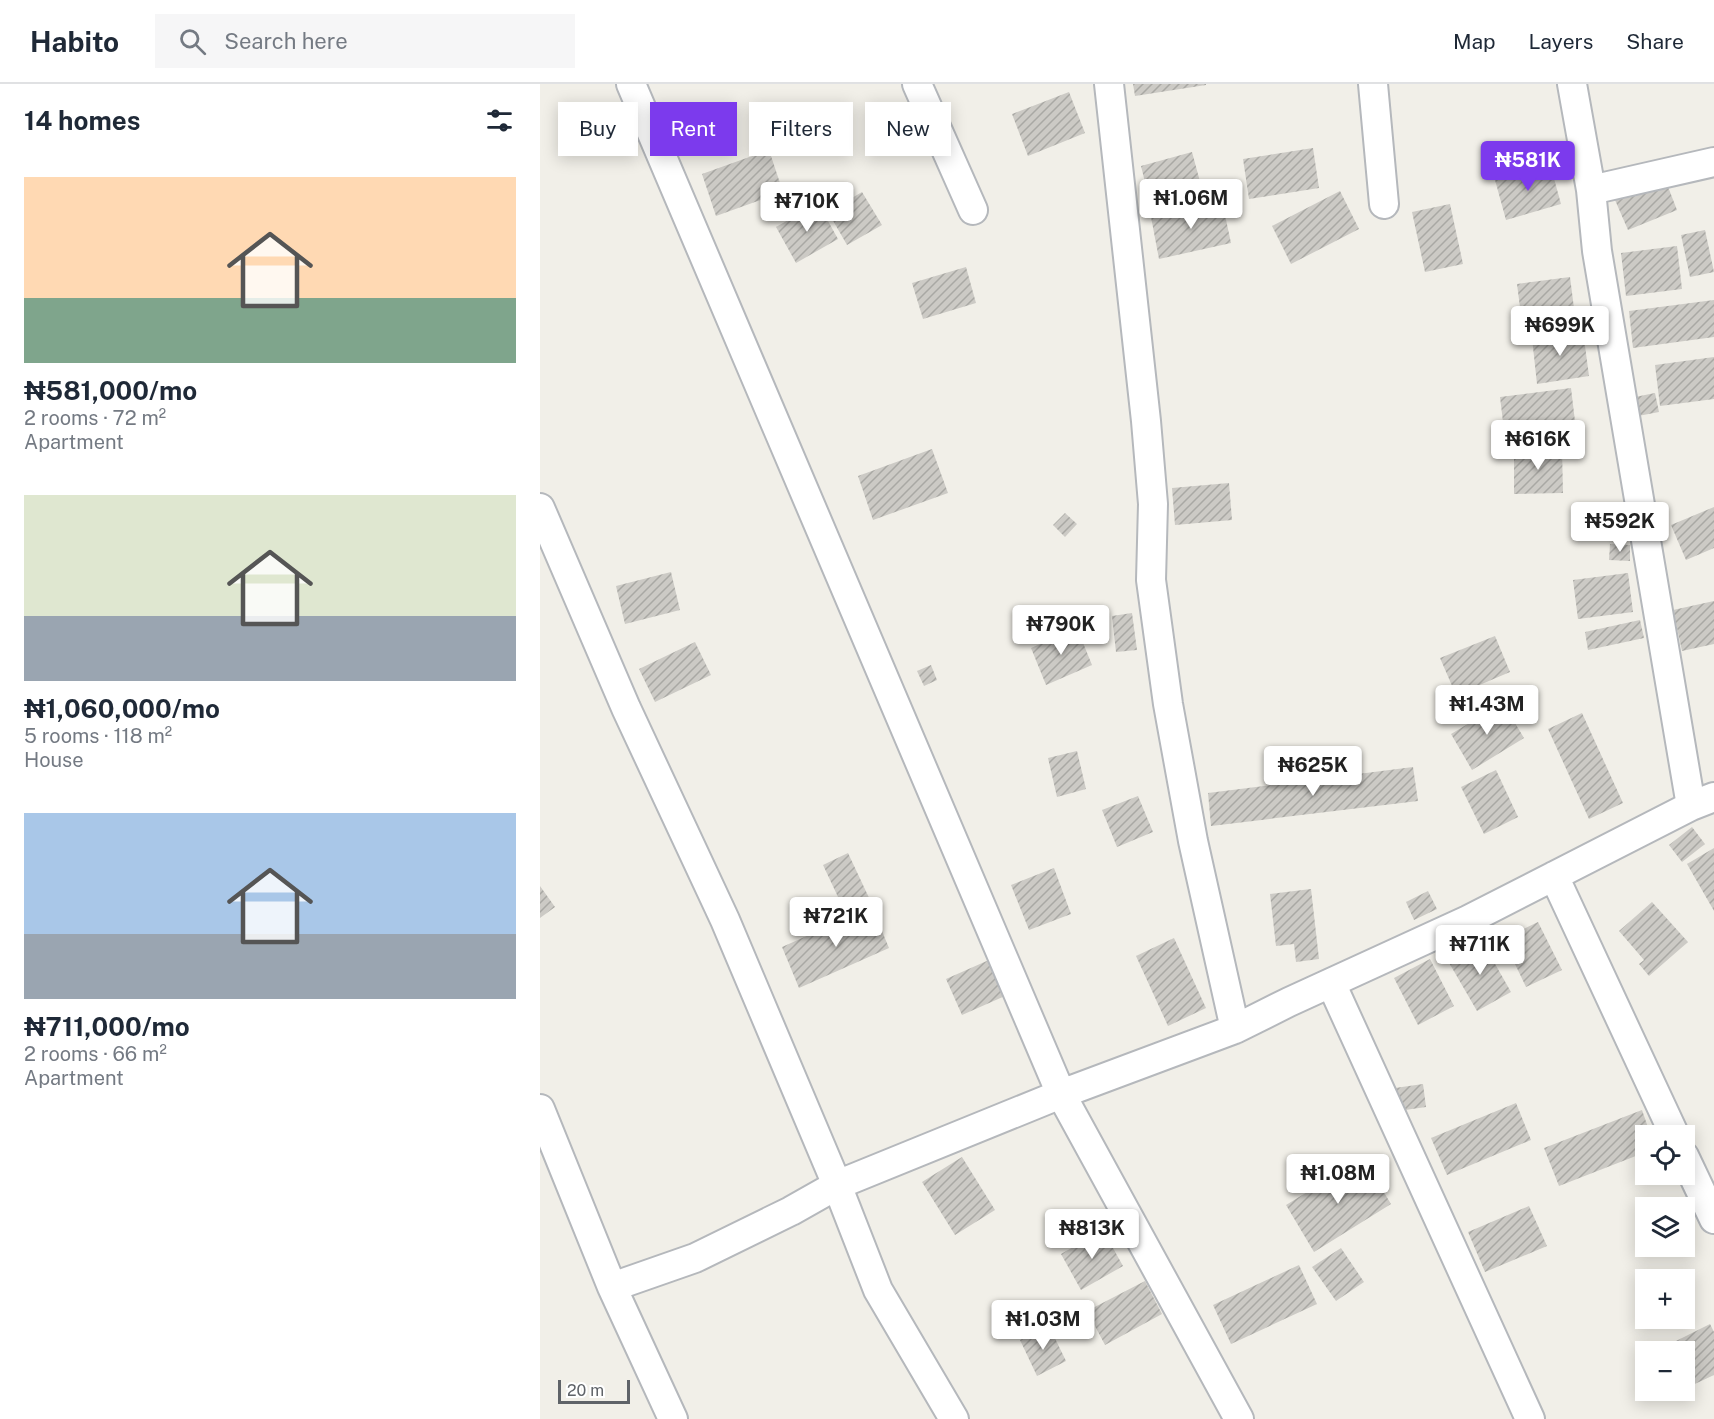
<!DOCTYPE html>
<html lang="en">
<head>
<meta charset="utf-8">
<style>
	body { margin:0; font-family:"Public Sans",sans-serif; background:#f6f6f7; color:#1f2937; height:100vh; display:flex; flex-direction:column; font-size:22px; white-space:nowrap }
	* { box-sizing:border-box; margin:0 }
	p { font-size:20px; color:#747a83 }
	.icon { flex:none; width:33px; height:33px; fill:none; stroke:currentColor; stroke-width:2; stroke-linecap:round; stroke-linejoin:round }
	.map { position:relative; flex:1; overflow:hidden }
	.details { display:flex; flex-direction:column; background:#fff; width:540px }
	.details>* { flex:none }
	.banner { position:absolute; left:18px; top:18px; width:570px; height:54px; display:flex; gap:12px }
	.controls { position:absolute; left:1095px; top:1041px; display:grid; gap:12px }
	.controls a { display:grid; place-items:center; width:60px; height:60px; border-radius:0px; background:#fff; box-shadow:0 3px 15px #0003; font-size:30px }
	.scale { position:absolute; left:18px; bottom:15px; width:72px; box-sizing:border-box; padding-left:6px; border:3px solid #5f6368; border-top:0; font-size:16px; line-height:21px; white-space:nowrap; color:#5f6368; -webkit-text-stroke:4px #fff; paint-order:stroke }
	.price { position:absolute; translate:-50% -51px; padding:0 14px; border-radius:6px; background:#fff; color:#222; font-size:20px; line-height:39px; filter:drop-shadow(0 2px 3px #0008) }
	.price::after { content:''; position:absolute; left:50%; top:36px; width:18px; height:14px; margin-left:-9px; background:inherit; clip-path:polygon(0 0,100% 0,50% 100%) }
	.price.selected { background:#7c3aed; color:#fff }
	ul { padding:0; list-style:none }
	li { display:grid; align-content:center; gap:12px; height:318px; padding:0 24px }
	li span { display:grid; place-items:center; height:186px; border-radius:0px; color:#555 }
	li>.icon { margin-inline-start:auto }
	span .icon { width:108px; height:108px; fill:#fffc; stroke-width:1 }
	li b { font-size:26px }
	h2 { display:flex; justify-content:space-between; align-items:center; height:72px; padding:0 24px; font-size:26px }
	.pill { padding:0 21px; border-radius:0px; background:#fff; box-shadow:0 3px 15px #0003; font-size:21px; line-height:54px }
	.pill.selected { background:#7c3aed; color:#fff }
	header { display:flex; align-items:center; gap:36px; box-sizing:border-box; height:84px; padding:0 30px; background:#fff; border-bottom:2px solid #e0e1e3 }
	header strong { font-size:28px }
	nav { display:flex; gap:33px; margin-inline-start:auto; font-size:21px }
	.search { width:420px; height:54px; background:#f6f6f7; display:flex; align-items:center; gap:15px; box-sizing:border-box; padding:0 21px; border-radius:0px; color:#747a83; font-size:22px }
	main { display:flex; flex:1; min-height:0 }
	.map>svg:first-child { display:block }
	.building { fill:url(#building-hatch) }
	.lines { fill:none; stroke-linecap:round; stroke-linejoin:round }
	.minor-casing { stroke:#b5b8bc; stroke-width:32 }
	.minor { stroke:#fff; stroke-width:28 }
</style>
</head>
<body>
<header>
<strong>Habito</strong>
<div class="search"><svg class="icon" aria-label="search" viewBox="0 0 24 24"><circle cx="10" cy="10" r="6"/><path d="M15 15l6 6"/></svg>Search here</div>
<nav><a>Map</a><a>Layers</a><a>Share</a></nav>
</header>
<main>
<section class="details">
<h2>14 homes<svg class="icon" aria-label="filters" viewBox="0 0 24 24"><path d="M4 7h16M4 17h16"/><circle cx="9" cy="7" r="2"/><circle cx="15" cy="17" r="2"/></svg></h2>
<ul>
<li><span style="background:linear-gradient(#ffd9b3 65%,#7fa58c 0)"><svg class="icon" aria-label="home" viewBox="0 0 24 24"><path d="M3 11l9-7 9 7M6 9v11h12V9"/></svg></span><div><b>₦581,000/mo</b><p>2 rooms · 72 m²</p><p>Apartment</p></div></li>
<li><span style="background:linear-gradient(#dfe7d0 65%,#9aa5b1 0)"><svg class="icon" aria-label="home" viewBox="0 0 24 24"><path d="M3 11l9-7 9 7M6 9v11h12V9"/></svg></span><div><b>₦1,060,000/mo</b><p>5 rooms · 118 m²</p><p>House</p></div></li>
<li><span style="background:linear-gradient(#a9c7e8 65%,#9aa5b1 0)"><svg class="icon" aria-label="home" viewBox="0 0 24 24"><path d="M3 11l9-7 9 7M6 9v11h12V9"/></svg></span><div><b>₦711,000/mo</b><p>2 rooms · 66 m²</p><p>Apartment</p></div></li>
</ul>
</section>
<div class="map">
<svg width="1174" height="1335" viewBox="0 0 1174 1335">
	<defs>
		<pattern id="building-hatch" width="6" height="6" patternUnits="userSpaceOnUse" patternTransform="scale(1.5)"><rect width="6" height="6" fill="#cccac5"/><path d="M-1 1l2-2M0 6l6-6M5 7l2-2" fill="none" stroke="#a9a8a4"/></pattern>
	</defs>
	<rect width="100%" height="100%" fill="#f1efe8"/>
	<path class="building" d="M593,0H666V1L595,12Z
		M529,8L545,49L488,72L472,30Z
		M773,64L779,104L709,115L703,75Z
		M229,66L243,108L176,132L162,90Z
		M652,68L662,105L610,118L601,82Z
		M1010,80L1021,120L966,136L955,96Z
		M1125,95L1137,126L1088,146L1075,116Z
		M800,107L819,145L751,180L732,142Z
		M322,108L342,141L307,161L288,128Z
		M682,117L691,159L619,175L611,133Z
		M278,119L298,155L256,179L236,143Z
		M910,120L923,180L885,188L872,128Z
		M1165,146L1174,188L1150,193L1141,151Z
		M1137,162L1142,205L1086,212L1081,169Z
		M426,183L436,219L383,235L372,199Z
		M1030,193L1035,232L982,239L977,200Z
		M1174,216V253L1093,264L1089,227Z
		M1043,247L1049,292L997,300L992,254Z
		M1174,273V315L1120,322L1115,281Z
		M1031,304L1037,354L966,363L960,313Z
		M1115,309L1119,328L1098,332L1095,313Z
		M1022,364L1023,409L974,410V365Z
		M392,365L408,409L333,436L318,392Z
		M689,399L692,436L635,441L632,404Z
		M1174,423V464L1146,476L1131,441Z
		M525,429L537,440L525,453L513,441Z
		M1070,460L1090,461V477L1069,476Z
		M131,488L140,526L85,540L76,502Z
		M1088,489L1093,528L1038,535L1033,496Z
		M1174,517V560L1142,567L1133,526Z
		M592,529L597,566L576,568L572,532Z
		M1100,536L1104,554L1048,566L1045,548Z
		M537,544L552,581L506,601L491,564Z
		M955,552L970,588L916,611L900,574Z
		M155,558L171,591L115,618L99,585Z
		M391,581L397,596L384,602L377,587Z
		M963,619L984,654L932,686L911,650Z
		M1042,629L1083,719L1049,735L1008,645Z
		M537,667L546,705L517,713L508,674Z
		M873,683L878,717L671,742L668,709Z
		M956,686L978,733L944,750L921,703Z
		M598,712L613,748L577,763L562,726Z
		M1152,743L1165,760L1142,778L1129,761Z
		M1174,764V827L1147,780Z
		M308,769L331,818L306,830L283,781Z
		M514,784L531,830L489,846L471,801Z
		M0,802L15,823L0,834Z
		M771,805L779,875L756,878L754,860L736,862L730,810Z
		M888,807L897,825L874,836L866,818Z
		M1112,818L1148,858L1109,892L1099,880L1104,876L1079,847Z
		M332,823L349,864L259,904L242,863Z
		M998,838L1022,886L986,903L963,855Z
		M634,854L666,924L628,942L596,872Z
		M942,857L971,908L937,927L908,877Z
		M458,872L474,908L422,931L406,895Z
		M890,875L914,922L878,941L854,894Z
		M883,1000L886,1023L858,1027L855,1004Z
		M976,1019L991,1056L907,1091L891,1054Z
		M1102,1026L1111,1052H1106V1068L1019,1102L1004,1064Z
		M422,1073L455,1126L415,1151L382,1098Z
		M823,1074L851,1120L774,1168L746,1121Z
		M989,1122L1007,1162L945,1188L928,1148Z
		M563,1146L583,1182L541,1206L521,1170Z
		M801,1164L824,1198L796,1217L772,1183Z
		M759,1181L777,1220L691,1260L673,1221Z
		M605,1197L622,1230L565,1261L547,1227Z
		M1170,1240L1174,1248V1291L1144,1305V1268H1114Z
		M509,1242L526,1277L497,1292L480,1256Z"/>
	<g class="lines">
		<defs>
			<path id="minor" d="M91,0L521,1010L699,1335
				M377,0L433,126
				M569,0L606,337L613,420L611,496L628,620L653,757L695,945
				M833,0L844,120
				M1032,0L1051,106L1057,167L1151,722
				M1051,106L1174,78
				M0,424L86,624L185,836L297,1101L338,1206L414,1335
				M1014,792L1135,1052
				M791,899L990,1335
				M0,1025L72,1203
				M1144,1072L1174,1135
				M133,1335L72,1203L155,1174L251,1127L297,1101L521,1010L695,945L749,918L928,836L1151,722L1174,713"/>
		</defs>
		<use href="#minor" class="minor-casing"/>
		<use href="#minor" class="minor"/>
	</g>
</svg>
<div class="controls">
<a><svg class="icon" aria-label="locate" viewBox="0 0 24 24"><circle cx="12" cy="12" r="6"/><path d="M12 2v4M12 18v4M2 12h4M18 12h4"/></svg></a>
<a><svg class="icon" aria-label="layers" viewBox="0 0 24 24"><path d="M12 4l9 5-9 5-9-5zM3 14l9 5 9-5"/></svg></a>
<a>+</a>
<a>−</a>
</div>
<div class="scale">20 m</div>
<b class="price selected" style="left:988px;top:108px">₦581K</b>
<b class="price" style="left:651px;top:146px">₦1.06M</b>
<b class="price" style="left:267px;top:149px">₦710K</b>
<b class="price" style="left:1020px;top:273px">₦699K</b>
<b class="price" style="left:998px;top:387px">₦616K</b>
<b class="price" style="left:1080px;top:469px">₦592K</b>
<b class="price" style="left:521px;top:572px">₦790K</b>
<b class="price" style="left:947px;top:652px">₦1.43M</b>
<b class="price" style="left:773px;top:713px">₦625K</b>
<b class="price" style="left:296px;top:864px">₦721K</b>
<b class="price" style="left:940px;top:892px">₦711K</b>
<b class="price" style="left:798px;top:1121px">₦1.08M</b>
<b class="price" style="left:552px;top:1176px">₦813K</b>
<b class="price" style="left:503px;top:1267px">₦1.03M</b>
<div class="banner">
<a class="pill">Buy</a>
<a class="pill selected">Rent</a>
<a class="pill">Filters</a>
<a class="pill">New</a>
</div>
</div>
</main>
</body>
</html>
